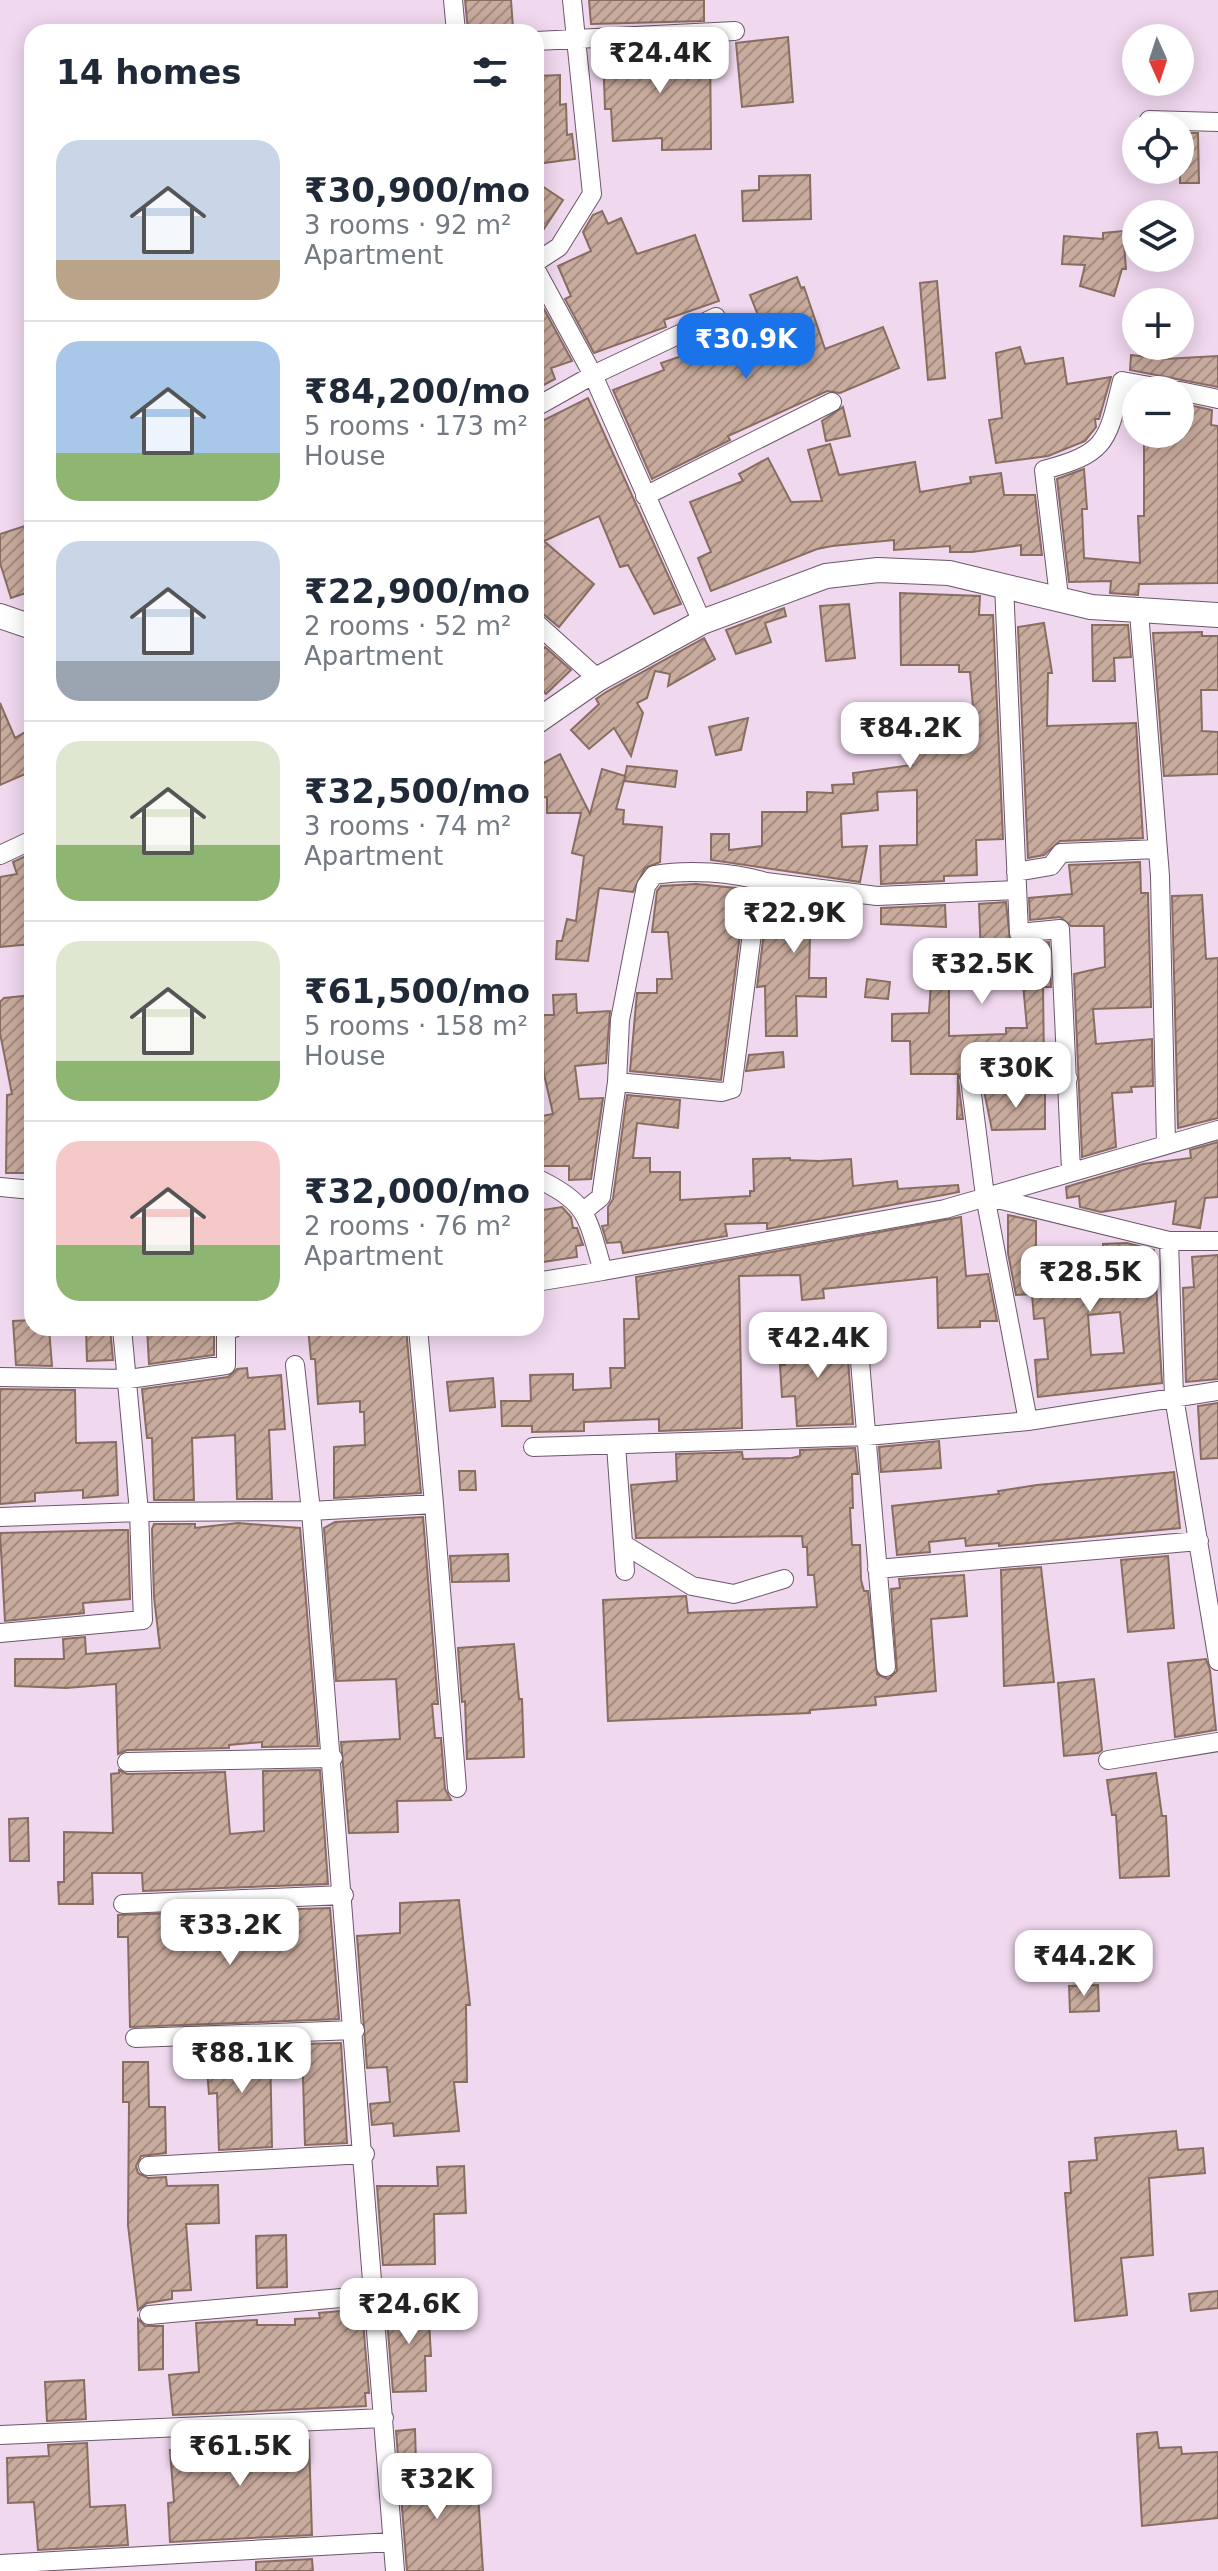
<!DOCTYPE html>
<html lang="en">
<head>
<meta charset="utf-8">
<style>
	body { margin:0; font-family:"DejaVu Sans",sans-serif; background:#f2f2f3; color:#1f2937; height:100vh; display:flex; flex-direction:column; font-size:30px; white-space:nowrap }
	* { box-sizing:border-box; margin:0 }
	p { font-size:26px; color:#747a83 }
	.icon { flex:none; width:44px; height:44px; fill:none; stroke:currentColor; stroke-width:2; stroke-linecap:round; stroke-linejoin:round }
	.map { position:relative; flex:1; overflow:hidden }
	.details { position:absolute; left:24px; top:24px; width:520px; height:1312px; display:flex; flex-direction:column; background:#fff; border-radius:24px; box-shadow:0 4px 20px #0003 }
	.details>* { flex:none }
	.needle { width:52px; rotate:177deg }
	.buttons { position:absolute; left:1122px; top:24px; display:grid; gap:16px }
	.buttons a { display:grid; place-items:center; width:72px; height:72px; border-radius:50%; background:#fff; box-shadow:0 4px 20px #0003; font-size:40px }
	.price { position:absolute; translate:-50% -68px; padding:0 18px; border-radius:16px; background:#fff; color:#222; font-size:26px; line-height:52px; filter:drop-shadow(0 2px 4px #0008) }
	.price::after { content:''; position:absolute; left:50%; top:48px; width:24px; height:18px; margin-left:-12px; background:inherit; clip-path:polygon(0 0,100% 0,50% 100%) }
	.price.current { background:#1a73e8; color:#fff }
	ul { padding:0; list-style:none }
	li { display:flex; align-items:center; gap:24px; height:200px; padding:0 32px }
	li+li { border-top:2px solid #e0e1e3 }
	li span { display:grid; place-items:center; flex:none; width:224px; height:160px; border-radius:24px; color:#555 }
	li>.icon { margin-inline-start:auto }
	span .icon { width:96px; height:96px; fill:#fffc; stroke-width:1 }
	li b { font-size:34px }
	h2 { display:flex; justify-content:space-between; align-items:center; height:96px; padding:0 32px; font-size:34px }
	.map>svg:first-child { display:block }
	.building { fill:url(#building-hatch); stroke:#886d60; stroke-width:2; fill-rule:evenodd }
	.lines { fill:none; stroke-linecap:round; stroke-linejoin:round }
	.minor-casing { stroke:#6c576b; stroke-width:20 }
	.tertiary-casing { stroke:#6c576b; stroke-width:26 }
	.minor { stroke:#fff; stroke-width:18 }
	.tertiary { stroke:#fff; stroke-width:24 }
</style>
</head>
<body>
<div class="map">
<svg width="1218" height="2571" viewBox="0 0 1218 2571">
	<defs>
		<pattern id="building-hatch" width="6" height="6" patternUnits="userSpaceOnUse" patternTransform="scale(2)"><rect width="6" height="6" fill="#c9ab9d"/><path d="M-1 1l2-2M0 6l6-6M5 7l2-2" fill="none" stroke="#a38b80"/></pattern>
	</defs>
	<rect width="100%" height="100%" fill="#f0d8ef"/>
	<path class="building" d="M465,0H511L513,28L468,31Z
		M589,0H704V21L591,24Z
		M788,37L793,102L742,107L736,43Z
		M710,44L711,149L662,150V138L613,141L611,109H605L603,50Z
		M560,75V105L566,104L567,135L572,134L575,159L536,164V76Z
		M1180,133H1198L1199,183H1180Z
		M810,175L811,219L743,221L742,191L759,190V176Z
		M536,182L563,200L536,241Z
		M602,211L608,224L621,218L637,254L695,235L719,301L664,320L666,327L594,353L565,299L571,296L558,266L591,251L583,232L593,215Z
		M1123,231L1126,269H1122L1114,296L1080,286L1085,265L1062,264L1064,236L1103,239V233Z
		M797,277L801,288L804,287L825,349L883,327L899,368L840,393L827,391L728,436L730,440L652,479L613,390L664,370L661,363L693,352L695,358L763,328L750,295Z
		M937,281L945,378L928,380L920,283Z
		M544,309L572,361L551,368L555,379L536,389V313Z
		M1020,347L1025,364L1063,358L1067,384L1111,377L1099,419H1095L1096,427L1085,441L1048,456L996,463L989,420L1002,418L996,353Z
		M1131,355L1164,359L1218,356V387L1130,370Z
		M1131,395L1136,396V422L1124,421Z
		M588,398L681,604L654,614L628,565L620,567L599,516L544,541L594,584L559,627L536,608V424Z
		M1180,403L1212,410L1211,425L1218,426V583L1139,584L1138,595L1110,593L1111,581L1069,582L1057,479L1084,469L1087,509H1082L1084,558L1140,563L1138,516H1144V434H1180Z
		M843,407L850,436L826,441L822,421Z
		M830,444L839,475L915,462L920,492L971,483L970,477L1001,473L1004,495H1035L1042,555H1021V545L972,552H950V546L894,550V540L832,546L817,549L711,591L698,558L711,552L690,502L743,481L739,474L768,458L791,502L822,501L808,450Z
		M28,525L32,537V591L11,598L0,563V534Z
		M900,593L980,596L979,615H993L1003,839L976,840L977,875L944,876V881L881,884L880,846L917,845V790L877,792L878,810L841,814L842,847L867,846L860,882L711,860V834H729V850L762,846V812H807V792L833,793L832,785L854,784L853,773L912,765V719L940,717L941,721L974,718L970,672H959V665H901Z
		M849,604L855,658L826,661L820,606Z
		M784,608L786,616L765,623L771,642L736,654L726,630Z
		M1044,623L1052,673H1048L1047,726L1136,723L1143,838L1060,841L1044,855L1028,858L1018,627Z
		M1092,625H1128L1131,657L1114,658L1115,681H1093Z
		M1202,632V636H1218V690H1201L1202,731L1218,732V774L1164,776L1153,633Z
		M704,638L715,659L668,686L670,674L655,671L647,698L637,703L643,713L631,756L614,728L589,749L571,730L599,704L596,699L606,692Z
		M545,647L571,670L546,694L536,685V656Z
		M0,703L15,738L32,728V771L0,785Z
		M748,718L741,750L716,755L709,727Z
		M560,754L590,814L602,769L625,776L627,766L677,771L675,787L625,781V777L616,809L624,810L623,824L662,827L660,862L645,868L633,892L599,888L588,961L556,959L557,941H562L567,919L576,921L584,856L572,853L581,813H547V797L536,798V767Z
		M32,853V944L0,947V877L17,874L13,862Z
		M1140,862L1141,893H1148L1151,1007L1093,1009L1096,1044L1152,1039L1153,1086L1131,1087L1132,1092L1112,1093L1116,1147L1082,1157L1074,974L1105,967L1104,926H1071L1060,917L1030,920L1029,898L1072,894L1069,865Z
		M696,884L746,889L721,1080L630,1071L637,993H657V979H672L668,932H652L657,891L661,886Z
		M769,894L855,905L849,932L830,928L829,936L810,933L809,978H826V997L796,996L797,1036H766L765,986L757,987Z
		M1202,895L1206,959L1218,958V1118L1178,1128L1172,896Z
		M1006,902L1010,940L1019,945L1049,942L1051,987H1043L1044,1066L964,1069L958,1080L963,1119H957L958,1074H911L910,1041H892V1014L929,1013L933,955L981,956L979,904ZM958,981L1023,984L1027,1028H1006V1034L949,1036V987L957,988Z
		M945,905L946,927L881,924V908Z
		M867,979L890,982L888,999L865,997Z
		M576,994L577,1013L610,1011L606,1063L575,1066L579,1099L603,1098L591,1179L569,1180V1166H537L536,1117L553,1114L544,1074L539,1015H554L553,995Z
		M32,995V1173H6L7,1095L12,1094L0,1033V1002L4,998Z
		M783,1052L784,1067L746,1071L749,1055Z
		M1045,1090V1129L992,1130L984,1091Z
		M627,1095L680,1100L678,1128L637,1123L633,1158H650V1172H680V1200L750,1196V1191H754L753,1159L790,1158V1160L819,1161L851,1159L853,1186L897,1181L898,1189L958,1185L959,1192L767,1229V1223L725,1224L727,1236L623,1253L621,1242L607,1243L602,1226L608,1225V1207L613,1199Z
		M1218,1142V1197L1205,1198L1200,1228L1173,1224L1176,1201L1101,1212L1080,1207L1079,1196L1067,1198L1066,1187L1143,1164L1191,1158L1190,1150Z
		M562,1207L571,1217L573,1228H577L583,1245L576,1246L577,1257L536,1263V1211Z
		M1008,1215L1036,1221V1257L1103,1256V1244L1127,1243L1154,1250L1162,1383L1038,1397L1035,1360L1048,1359L1044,1318L1034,1319L1032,1294L1016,1295L1008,1253ZM1120,1312L1124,1353L1091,1355L1088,1315Z
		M961,1217L966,1276L988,1274L997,1321H980V1327L938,1328L937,1277L823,1289L824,1298L802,1300L800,1275L739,1276L742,1428L659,1431V1419L584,1422V1431L532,1432V1426H502L501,1401H531L530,1375L573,1374V1390L611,1388L610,1368H625L624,1319H639L636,1277Z
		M1218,1255V1379L1186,1382L1183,1288L1194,1287L1192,1257Z
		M32,1320V1328H49L52,1366L16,1365L13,1321Z
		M86,1328H110L113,1360L87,1361Z
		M147,1328H214V1355L149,1364Z
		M308,1328H406L421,1493L334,1498V1447L365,1445L364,1412H360V1401L318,1404L315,1359H311Z
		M846,1335L853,1424L797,1426L795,1396L782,1397L780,1365H785L783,1339Z
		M247,1368L248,1378L281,1375L285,1429L269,1430L272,1499H237L235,1435L192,1438L194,1500H154L152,1438H147L142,1389L228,1377L237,1369Z
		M493,1378L495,1407L450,1411L447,1382Z
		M0,1389L75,1390L76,1443L116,1442L118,1495L83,1498V1490L35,1493V1501L0,1504Z
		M1218,1403V1458L1201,1459L1198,1406Z
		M939,1441L941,1468L881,1472L879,1447Z
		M855,1448L858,1474H852L853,1508H850L852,1545H860L861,1580L864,1591H868L877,1674L888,1679L897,1671L891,1589L900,1588L899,1579L964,1575L967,1616L931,1619L936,1691L875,1697L876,1705L810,1710V1713L608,1721L603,1600L686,1596L688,1613L817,1607L814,1575H808L807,1547H803L802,1536L636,1538L631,1485L677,1481L676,1454L742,1452L743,1459L792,1458L800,1456V1450Z
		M459,1471H475L476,1490H460Z
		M1174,1472L1180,1528L999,1546V1543L966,1546L965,1538L929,1542L930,1552L897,1555L892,1506L999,1494L998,1491L1037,1485Z
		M423,1517L438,1704H432L435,1738H441L445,1789L451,1800L397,1801L398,1832L349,1833L341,1742L400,1739L396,1679L336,1681L324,1528L335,1522Z
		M238,1523L300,1528L318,1746L262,1747V1742L229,1745V1748L127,1750L118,1754L116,1684L66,1688L15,1686V1659H64L63,1639L85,1637L86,1654L160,1648L154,1597L152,1529L154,1524H195V1528Z
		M120,1530H128L130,1599L83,1603L84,1613L5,1621L0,1533Z
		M508,1554L509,1581L452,1582L450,1556Z
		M1168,1556L1174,1628L1128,1632L1121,1560Z
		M1041,1567L1054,1682L1004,1686L1001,1570Z
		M514,1644L519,1699H522L524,1757L467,1759L465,1701L462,1702L458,1648Z
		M1206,1659L1210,1670L1216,1730L1175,1737L1168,1663Z
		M1094,1679L1102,1750L1098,1753L1064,1756L1058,1683Z
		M119,1770L127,1774L225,1772L230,1834L264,1831L263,1771L320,1770L328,1884L143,1891L142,1873H92L93,1904H59L58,1882H64V1832L113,1833L111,1774L119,1773Z
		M1156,1773L1162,1816H1166L1169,1876L1120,1878L1116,1815H1112L1107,1780Z
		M28,1818L29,1861H10L9,1819Z
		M459,1900L470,2005H466L467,2082H454L459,2131L394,2136L393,2123L372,2125L370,2104L390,2102L387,2067L367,2068L357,1936L400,1933V1903Z
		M330,1908L339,2019L130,2027L128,1937H118V1915Z
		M1098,1985L1099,2011L1070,2012L1069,1986Z
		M341,2043L347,2143L305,2145L302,2044Z
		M270,2045L272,2147L219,2150L217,2093L209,2094L205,2047Z
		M123,2062H148L149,2107H165L166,2153L141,2156L136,2166L138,2173L148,2178L166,2177L167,2186L218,2185L219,2223L186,2224L191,2290L172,2291V2299L147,2303L138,2310L128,2225L129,2102H123Z
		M1176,2131L1178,2150L1203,2148L1205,2173L1149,2178L1153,2255L1121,2258L1127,2315L1075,2321L1065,2193H1071L1069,2162L1097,2160L1095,2138Z
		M464,2166L466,2213L434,2214L435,2264L383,2265L377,2186H438L437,2167Z
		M286,2235L287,2287L257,2288L256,2236Z
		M1218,2291V2308L1191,2311L1189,2294Z
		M428,2304L431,2356H425L426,2391L393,2392L386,2307Z
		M362,2309L369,2393H365L366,2406L173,2415L169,2375L199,2372L196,2323L257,2320V2325H295V2319L320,2318L319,2313Z
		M138,2319L145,2326H163V2369L139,2370Z
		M84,2380L86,2419L47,2421L45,2382Z
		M415,2429L417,2498L478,2494L483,2571H407L396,2431Z
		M1157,2432L1159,2448L1181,2447L1182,2454L1218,2452V2518L1142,2526L1137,2434Z
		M284,2434L285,2442L309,2440L312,2535L170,2542L168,2503L174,2502L170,2450H176L175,2439Z
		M87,2443L90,2507L125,2505L128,2545L38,2550L34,2502L8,2503L7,2458L49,2456L48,2445Z
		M312,2559L313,2571H256V2562Z"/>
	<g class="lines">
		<defs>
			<path id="minor" d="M453,0L456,32
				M536,41L735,31
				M1149,120L1218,122
				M536,262L559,247L592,194L572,0
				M536,270L593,375L702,622
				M1180,391L1218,399
				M536,407L593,375L716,317
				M645,496L832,402
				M1004,584L1019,933L1060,929L1071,1170
				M1059,597L1044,470C1108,453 1107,441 1122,381L1172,390
				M1139,612L1160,876L1166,1144
				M536,623L598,679
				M0,855L32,840
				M1016,872L1051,866L1061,853L1158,849
				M1068,1078L970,1079L985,1196L1169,1241H1218
				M617,1082L722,1092L732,1089L758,887L766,882L877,896L1017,890
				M536,1178C590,1203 587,1218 603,1271L945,1209L1218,1130
				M0,1187L32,1190
				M985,1196L1028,1421
				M585,1210L601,1197L617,1082L620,1020L646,886L654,875C689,869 732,872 766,882
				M1169,1241L1174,1397L1218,1661
				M536,1282L603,1271
				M857,1326L886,1667
				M122,1328L139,1512L311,1511L395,2571
				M295,1365L311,1511L434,1504L418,1328
				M0,1377L129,1379L226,1365V1329L234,1328
				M616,1445L625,1571
				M533,1447L867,1436L1028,1421L1218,1391
				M434,1504L457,1788
				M0,1517L139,1512L143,1620L0,1633
				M623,1544L692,1586L734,1594L784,1579
				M877,1569L1199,1541
				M1108,1760L1218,1742
				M127,1762L333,1758
				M123,1904L344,1895
				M135,2038L355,2030
				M148,2166L365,2154
				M149,2315L375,2295
				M0,2435L384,2418
				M0,2564L393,2542"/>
			<path id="tertiary" d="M0,616L32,627
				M536,722L598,679L702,622L826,576L878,570L949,573L1091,607L1218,615"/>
		</defs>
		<use href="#minor" class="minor-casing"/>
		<use href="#tertiary" class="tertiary-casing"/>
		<use href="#minor" class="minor"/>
		<use href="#tertiary" class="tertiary"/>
	</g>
</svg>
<div class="buttons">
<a><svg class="needle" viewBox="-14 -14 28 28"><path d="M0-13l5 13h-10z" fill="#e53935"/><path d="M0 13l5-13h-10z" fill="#747a83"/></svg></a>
<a><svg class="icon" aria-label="locate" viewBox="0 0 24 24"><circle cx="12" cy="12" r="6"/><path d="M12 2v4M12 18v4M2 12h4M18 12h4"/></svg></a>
<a><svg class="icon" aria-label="layers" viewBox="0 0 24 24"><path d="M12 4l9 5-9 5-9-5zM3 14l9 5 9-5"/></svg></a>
<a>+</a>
<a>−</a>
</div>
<b class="price" style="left:660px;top:95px">₹24.4K</b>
<b class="price current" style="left:746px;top:381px">₹30.9K</b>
<b class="price" style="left:910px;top:770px">₹84.2K</b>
<b class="price" style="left:794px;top:955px">₹22.9K</b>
<b class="price" style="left:982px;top:1006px">₹32.5K</b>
<b class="price" style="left:1016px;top:1110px">₹30K</b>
<b class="price" style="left:1090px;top:1314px">₹28.5K</b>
<b class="price" style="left:818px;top:1380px">₹42.4K</b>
<b class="price" style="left:230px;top:1967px">₹33.2K</b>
<b class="price" style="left:1084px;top:1998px">₹44.2K</b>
<b class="price" style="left:242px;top:2095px">₹88.1K</b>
<b class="price" style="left:409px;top:2346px">₹24.6K</b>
<b class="price" style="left:240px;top:2488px">₹61.5K</b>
<b class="price" style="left:437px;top:2521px">₹32K</b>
<section class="details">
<h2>14 homes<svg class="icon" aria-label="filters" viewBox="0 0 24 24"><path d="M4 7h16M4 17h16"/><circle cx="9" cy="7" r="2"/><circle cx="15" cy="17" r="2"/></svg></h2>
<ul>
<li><span style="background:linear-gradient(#c9d6e8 75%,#b9a48a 0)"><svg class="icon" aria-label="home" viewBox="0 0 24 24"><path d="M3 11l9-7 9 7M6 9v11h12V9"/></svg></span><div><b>₹30,900/mo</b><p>3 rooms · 92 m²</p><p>Apartment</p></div></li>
<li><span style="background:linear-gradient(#a9c7e8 70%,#8fb573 0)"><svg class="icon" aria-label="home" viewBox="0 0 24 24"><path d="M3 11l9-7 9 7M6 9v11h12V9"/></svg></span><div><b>₹84,200/mo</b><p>5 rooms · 173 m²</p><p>House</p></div></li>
<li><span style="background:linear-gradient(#c9d6e8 75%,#9aa5b1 0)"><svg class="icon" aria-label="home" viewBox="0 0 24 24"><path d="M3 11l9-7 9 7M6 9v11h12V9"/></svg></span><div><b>₹22,900/mo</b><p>2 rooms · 52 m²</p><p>Apartment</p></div></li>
<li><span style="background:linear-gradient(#dfe7d0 65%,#8fb573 0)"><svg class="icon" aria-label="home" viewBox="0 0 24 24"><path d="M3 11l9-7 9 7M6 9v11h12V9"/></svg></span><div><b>₹32,500/mo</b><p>3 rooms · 74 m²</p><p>Apartment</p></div></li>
<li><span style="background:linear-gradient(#dfe7d0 75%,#8fb573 0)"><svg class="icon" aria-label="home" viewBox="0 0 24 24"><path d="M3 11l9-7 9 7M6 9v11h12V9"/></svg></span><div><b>₹61,500/mo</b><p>5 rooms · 158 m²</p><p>House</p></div></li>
<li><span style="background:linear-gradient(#f6c9c9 65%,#8fb573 0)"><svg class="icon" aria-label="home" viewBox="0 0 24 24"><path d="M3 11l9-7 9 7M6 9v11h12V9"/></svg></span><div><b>₹32,000/mo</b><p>2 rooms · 76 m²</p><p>Apartment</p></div></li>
</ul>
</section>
</div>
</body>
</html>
